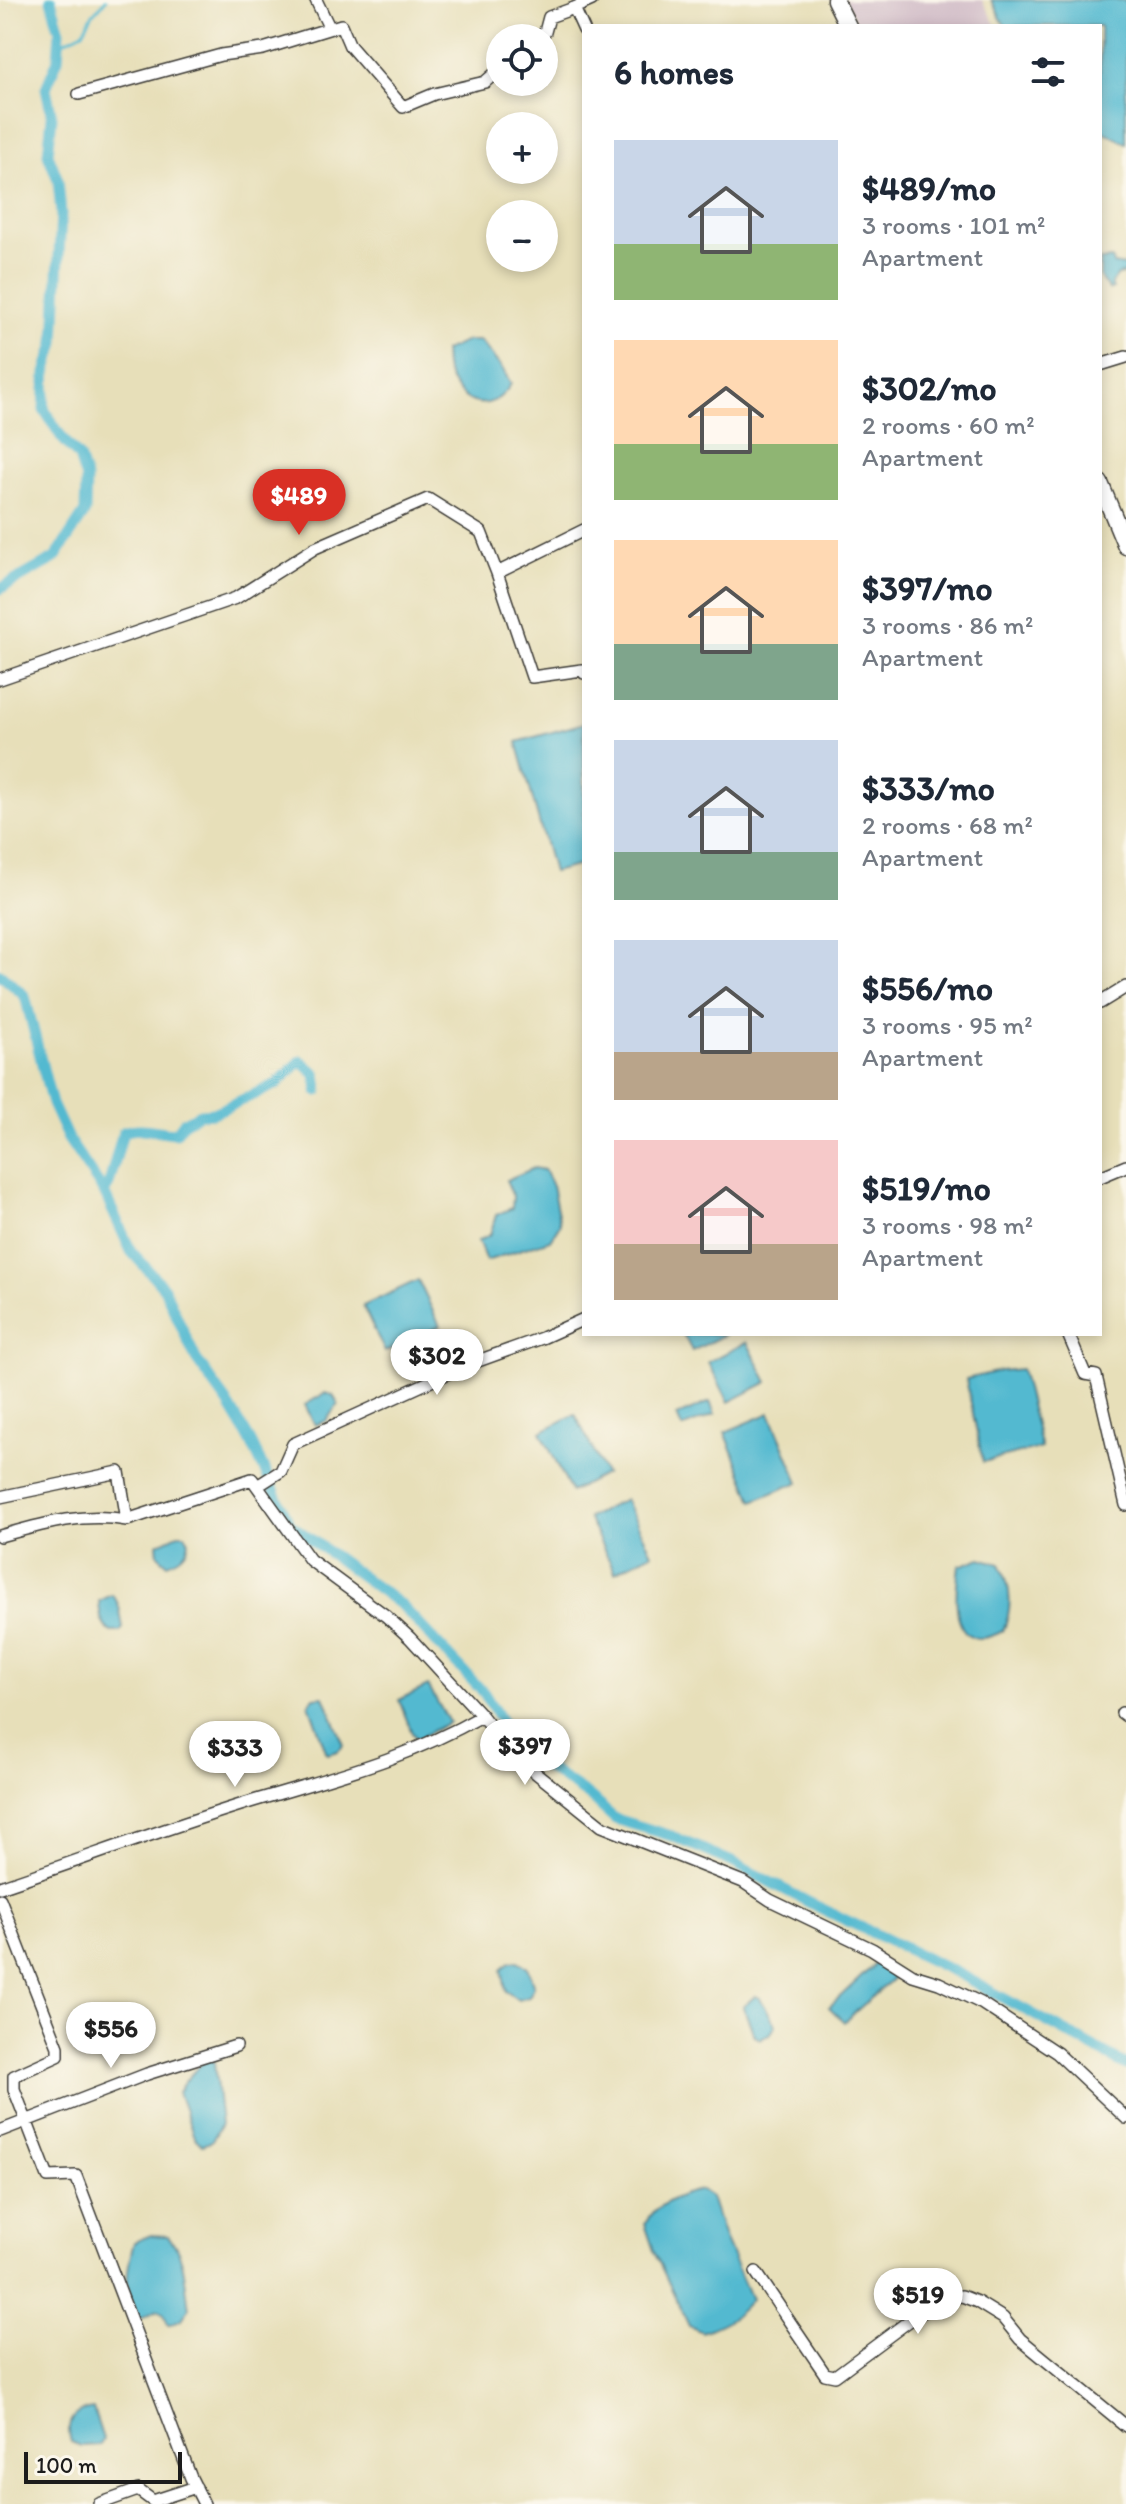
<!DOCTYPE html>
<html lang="en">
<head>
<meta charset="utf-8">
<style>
	body { margin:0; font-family:Itim,sans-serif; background:#f2f2f3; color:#1f2937; height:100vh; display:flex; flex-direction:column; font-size:30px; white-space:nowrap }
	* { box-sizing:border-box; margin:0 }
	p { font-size:26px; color:#747a83 }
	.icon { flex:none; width:44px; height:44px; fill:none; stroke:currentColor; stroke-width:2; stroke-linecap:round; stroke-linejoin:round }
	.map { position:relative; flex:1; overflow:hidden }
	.details { position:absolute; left:582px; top:24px; width:520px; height:1312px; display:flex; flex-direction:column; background:#fff; border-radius:0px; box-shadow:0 4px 12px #0003 }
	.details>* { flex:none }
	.fabs { position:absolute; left:486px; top:24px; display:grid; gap:16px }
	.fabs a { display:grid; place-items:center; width:72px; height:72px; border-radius:50%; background:#fff; box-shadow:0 4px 12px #0003; font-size:40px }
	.scale { position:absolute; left:24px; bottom:20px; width:158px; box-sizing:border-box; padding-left:8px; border:4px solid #1c1c1c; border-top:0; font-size:22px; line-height:28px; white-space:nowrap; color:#1c1c1c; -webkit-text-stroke:6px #fbf7ec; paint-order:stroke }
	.price { position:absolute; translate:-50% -68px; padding:0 18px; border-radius:28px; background:#fff; color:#222; font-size:26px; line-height:52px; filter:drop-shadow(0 2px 4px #0008) }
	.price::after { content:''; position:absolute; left:50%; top:48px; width:24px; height:18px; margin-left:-12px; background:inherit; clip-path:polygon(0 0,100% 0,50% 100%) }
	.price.selected { background:#d93025; color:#fff }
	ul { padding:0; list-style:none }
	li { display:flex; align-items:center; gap:24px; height:200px; padding:0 32px }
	li span { display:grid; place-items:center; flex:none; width:224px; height:160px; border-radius:0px; color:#555 }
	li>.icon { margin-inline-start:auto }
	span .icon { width:96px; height:96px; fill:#fffc; stroke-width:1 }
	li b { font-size:34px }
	h2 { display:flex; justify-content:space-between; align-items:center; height:96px; padding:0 32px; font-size:34px }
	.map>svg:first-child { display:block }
	.industrial { fill:#d2bdc8 }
	.water { fill:#52b9d0; stroke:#376a76; stroke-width:2 }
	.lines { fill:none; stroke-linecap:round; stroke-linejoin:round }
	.stream { stroke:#52b9d0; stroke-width:3 }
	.canal { stroke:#52b9d0; stroke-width:11 }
	.street-casing { stroke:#3a3934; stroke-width:14 }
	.secondary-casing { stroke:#3a3934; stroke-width:19 }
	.street { stroke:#fff; stroke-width:11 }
	.secondary { stroke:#fff; stroke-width:16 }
</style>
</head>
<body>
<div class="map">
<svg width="1126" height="2504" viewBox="0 0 1126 2504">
	<rect width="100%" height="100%" fill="#fbf7ec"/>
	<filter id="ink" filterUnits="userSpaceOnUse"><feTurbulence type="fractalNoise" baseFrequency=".0125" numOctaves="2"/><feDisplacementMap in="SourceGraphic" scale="16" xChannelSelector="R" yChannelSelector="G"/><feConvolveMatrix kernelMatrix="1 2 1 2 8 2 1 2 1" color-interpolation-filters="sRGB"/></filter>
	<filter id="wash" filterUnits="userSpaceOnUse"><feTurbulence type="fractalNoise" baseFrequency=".006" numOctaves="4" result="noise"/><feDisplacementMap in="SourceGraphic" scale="32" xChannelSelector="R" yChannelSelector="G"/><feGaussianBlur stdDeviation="1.8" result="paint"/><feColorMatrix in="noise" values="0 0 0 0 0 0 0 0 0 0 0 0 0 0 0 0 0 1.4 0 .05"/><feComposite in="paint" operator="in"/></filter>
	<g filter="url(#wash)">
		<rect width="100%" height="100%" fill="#e7dfb9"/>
		<path class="industrial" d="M845,0H982L996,26H858Z"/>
		<path class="water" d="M991,0H1126V143L1100,130V26H1005Z
			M1112,259L1113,264L1126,266V273L1118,275L1111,284L1113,289L1109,290L1100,278V260Z
			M467,341H480L502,368L511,384C490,418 458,404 446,370C444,365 445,357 444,351Z
			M584,723V864L553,872L517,742Z
			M534,1168L544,1170L552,1186L560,1224L550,1240L486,1261L478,1241L490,1235L496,1215L512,1208L513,1196L506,1180Z
			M418,1280L440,1326L385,1352L363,1306Z
			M683,1334H726L692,1351Z
			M747,1342L768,1382L729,1402L708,1362Z
			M1021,1369L1041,1448L983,1462L966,1379L1000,1371Z
			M325,1393L333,1395L338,1404L326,1421L315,1425L305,1405Z
			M710,1402L715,1414L682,1428L677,1416Z
			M770,1413L799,1482L753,1501L725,1432Z
			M575,1414L605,1474L571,1492L541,1432Z
			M625,1499L652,1553L615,1572L588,1518Z
			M178,1534H185L189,1541C187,1554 179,1559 167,1563L158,1555L157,1544Z
			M981,1558L1000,1564C1011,1585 1013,1608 1003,1631C951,1658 954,1601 959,1566Z
			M112,1595C120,1602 121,1617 123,1628L120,1632H111C100,1624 100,1614 99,1601Z
			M428,1686L449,1722L417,1739L412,1733L399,1700Z
			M324,1696L344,1745L338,1751L327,1754L309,1704L314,1697Z
			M518,1961L527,1967L534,1987L529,1997L518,2000L506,1991L502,1969L510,1962Z
			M877,1962L897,1975L844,2022L829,2007Z
			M755,1996L760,1998L776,2025L771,2033L760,2039L755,2036L743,2007Z
			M209,2058L214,2062L221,2124L212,2141L202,2145L194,2137L178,2092C183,2083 200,2063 209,2058Z
			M701,2190L711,2197L724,2238L751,2299C737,2317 723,2324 702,2332L689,2326L655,2254L645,2224C655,2204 680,2194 701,2190Z
			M151,2235L168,2236C186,2255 185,2284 189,2309L182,2319L168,2325L164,2314L158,2310L139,2319C124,2288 125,2275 134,2242Z
			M93,2409L103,2439L100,2445L81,2446L71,2442C65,2422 72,2411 93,2409Z"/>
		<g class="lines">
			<path class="stream" d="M59,44L83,32L93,14L106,0"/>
			<path class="canal" d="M0,589L55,558L85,512L86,479L79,457L62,438L44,409L46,373L55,343L61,213L58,180L48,154L52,117L46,88L58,59L60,31L51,0
				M0,974L25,996L52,1104L68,1139L104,1192L131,1251L164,1288L196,1359L227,1402L251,1442L290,1524L402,1606L484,1693L501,1721L540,1763L589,1796L615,1819L672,1836L732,1862L810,1903L965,1977L1126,2065
				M104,1192L109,1184L123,1132C142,1125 156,1132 176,1133L184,1122L200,1114L213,1113L275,1085L301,1061L316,1074L318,1091"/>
		</g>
	</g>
	<g filter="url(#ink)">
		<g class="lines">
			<defs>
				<path id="street" d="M316,0L329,27
					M584,30L574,8L592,0
					M538,38L545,32L549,17L574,8
					M79,94L221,55L263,49L341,25L350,46L403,107L434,94L485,82L500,69
					M1100,365L1126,357
					M497,573L532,677L582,670L584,673
					M0,679L236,598L315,548L428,499L481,532L497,573L584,530
					M1100,1003L1126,987
					M1100,1177L1126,1166
					M1068,1334L1085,1374L1096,1376L1126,1505
					M259,1485L281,1471L293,1444L464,1366L542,1338L584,1319
					M0,1497L119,1472L127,1520L252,1479L310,1560L386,1616L410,1638L482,1716L511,1753L602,1826L743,1882L770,1900L872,1949L913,1975L939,1983L981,2003L1057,2053L1126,2118
					M0,1536C43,1524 82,1512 127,1520
					M1122,1713L1126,1716
					M0,1887C87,1858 173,1825 260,1799C340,1775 408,1758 482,1716
					M0,1899L58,2047V2056L14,2076V2089L48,2177L76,2176L191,2478L204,2504
					M0,2131L147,2074L236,2046
					M756,2272L825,2374L835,2376L917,2315L950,2297L962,2296L977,2302L1003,2318L1020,2339L1126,2426
					M99,2504L138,2490L153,2501L196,2487"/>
				<path id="secondary" d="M835,0L848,26
					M1100,483L1126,546"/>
			</defs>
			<use href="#street" class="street-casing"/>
			<use href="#secondary" class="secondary-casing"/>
			<use href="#street" class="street"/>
			<use href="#secondary" class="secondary"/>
		</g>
	</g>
</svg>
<div class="fabs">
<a><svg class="icon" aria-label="locate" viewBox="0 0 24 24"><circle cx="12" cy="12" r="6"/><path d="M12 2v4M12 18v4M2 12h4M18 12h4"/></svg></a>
<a>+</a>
<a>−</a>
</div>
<div class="scale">100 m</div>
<b class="price selected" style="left:299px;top:537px">$489</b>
<b class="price" style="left:437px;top:1397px">$302</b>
<b class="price" style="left:525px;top:1787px">$397</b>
<b class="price" style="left:235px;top:1789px">$333</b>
<b class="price" style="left:111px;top:2070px">$556</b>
<b class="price" style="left:918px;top:2336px">$519</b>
<section class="details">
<h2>6 homes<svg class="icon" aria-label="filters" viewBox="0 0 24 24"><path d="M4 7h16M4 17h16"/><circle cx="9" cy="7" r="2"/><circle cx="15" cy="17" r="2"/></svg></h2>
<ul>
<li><span style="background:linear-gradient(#c9d6e8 65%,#8fb573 0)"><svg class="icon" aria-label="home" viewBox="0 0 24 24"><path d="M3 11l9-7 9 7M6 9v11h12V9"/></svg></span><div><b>$489/mo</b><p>3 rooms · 101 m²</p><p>Apartment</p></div></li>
<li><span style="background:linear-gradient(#ffd9b3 65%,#8fb573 0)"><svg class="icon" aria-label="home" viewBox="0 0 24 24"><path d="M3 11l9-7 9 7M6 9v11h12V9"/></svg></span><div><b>$302/mo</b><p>2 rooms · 60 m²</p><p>Apartment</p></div></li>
<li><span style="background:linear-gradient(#ffd9b3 65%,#7fa58c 0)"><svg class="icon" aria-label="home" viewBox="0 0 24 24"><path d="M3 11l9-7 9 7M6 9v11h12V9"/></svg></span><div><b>$397/mo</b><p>3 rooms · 86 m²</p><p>Apartment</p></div></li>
<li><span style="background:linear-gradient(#c9d6e8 70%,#7fa58c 0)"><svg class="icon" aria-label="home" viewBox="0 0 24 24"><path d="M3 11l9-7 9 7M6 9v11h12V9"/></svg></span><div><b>$333/mo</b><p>2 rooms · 68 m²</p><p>Apartment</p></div></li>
<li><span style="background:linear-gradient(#c9d6e8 70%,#b9a48a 0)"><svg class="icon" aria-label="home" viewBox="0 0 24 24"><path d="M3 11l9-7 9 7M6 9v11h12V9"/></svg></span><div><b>$556/mo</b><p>3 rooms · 95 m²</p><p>Apartment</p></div></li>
<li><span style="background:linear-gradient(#f6c9c9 65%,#b9a48a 0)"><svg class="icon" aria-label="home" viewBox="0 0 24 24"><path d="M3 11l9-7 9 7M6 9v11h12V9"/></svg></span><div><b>$519/mo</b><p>3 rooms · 98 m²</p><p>Apartment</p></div></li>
</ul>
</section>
</div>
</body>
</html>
